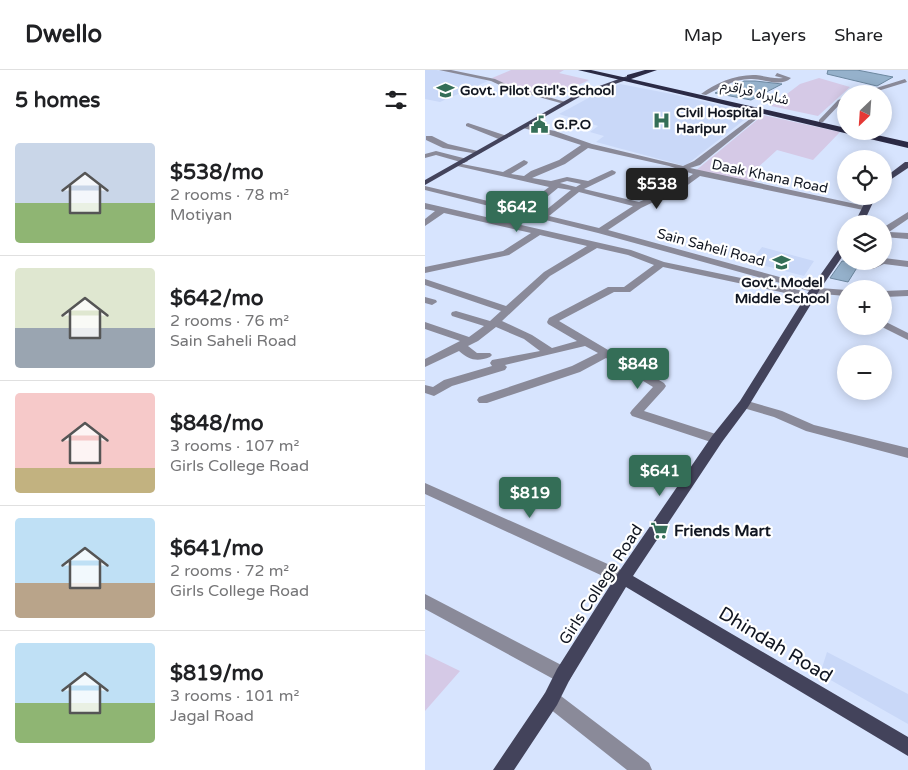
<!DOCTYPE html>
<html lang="en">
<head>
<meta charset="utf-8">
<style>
	body { margin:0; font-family:"Varela Round","Noto Sans Arabic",sans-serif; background:#f6f6f6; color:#202124; height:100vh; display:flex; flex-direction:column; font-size:19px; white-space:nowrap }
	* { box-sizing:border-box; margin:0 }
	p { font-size:16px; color:#757577 }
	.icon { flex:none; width:28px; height:28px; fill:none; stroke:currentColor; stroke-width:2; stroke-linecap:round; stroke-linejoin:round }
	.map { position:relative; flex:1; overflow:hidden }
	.side { display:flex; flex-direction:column; background:#fff; width:425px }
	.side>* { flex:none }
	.needle { width:32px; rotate:205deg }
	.buttons { position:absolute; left:412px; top:15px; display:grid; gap:10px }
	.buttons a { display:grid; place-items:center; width:55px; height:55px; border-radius:50%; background:#fff; box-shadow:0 2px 12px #0003; font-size:25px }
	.price { position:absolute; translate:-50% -42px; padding:0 11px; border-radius:5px; background:#346e57; color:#fff; font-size:16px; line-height:32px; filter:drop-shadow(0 1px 2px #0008) }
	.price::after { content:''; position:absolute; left:50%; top:30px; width:15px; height:11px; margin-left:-8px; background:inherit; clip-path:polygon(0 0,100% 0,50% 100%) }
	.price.active { background:#222; color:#fff }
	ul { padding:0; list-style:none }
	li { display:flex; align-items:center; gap:15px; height:125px; padding:0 15px }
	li+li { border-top:1px solid #e0e0e0 }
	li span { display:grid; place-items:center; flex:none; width:140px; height:100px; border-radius:5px; color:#555 }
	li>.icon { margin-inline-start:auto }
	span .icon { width:60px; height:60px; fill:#fffc; stroke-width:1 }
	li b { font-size:21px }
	h2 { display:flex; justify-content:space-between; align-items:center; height:60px; padding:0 15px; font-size:21px }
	header { display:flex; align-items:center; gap:30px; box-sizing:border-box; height:70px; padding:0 25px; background:#fff; border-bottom:1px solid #e0e0e0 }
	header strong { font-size:24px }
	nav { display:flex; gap:28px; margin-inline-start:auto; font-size:18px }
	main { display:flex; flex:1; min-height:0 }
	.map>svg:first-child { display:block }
	.built { fill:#c9d8f8 }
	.green { fill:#d5c9e6 }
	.building { fill:#95b1cb; stroke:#6c879f }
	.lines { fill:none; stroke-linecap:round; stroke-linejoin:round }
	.minor { fill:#8a8a99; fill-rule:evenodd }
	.major { fill:#43435b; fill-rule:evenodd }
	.highway { fill:#2b2a45; fill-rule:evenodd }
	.labels { text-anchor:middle; stroke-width:4.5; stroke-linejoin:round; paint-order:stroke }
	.far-poi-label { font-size:14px; font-weight:bold; fill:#111621; stroke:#fff; text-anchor:start }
	.far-street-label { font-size:14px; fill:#111621; stroke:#fff }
	.poi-label { font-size:16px; font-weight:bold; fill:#111621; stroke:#fff; text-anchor:start }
	.street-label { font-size:16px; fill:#111621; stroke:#fff }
	.near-street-label { font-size:19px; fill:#111621; stroke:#fff }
</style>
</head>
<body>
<header>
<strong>Dwello</strong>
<nav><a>Map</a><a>Layers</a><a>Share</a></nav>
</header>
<main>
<section class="side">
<h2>5 homes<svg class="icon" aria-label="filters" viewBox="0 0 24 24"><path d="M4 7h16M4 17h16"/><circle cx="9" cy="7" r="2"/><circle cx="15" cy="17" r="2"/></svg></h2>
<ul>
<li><span style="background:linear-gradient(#c9d6e8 60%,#8fb573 0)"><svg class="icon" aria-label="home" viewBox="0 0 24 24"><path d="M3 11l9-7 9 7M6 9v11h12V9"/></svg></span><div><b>$538/mo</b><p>2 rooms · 78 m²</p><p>Motiyan</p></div></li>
<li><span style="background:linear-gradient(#dfe7d0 60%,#9aa5b1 0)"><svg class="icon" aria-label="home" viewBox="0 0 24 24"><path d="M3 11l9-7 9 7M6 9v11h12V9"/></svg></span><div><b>$642/mo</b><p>2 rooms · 76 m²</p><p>Sain Saheli Road</p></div></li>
<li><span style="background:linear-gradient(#f6c9c9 75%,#c2b280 0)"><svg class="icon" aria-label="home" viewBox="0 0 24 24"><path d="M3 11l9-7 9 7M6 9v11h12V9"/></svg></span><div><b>$848/mo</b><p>3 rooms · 107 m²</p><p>Girls College Road</p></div></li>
<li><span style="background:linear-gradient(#bfe0f5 65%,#b9a48a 0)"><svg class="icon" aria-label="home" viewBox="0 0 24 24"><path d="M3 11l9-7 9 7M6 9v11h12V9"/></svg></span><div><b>$641/mo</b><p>2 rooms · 72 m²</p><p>Girls College Road</p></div></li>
<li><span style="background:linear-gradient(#bfe0f5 60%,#8fb573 0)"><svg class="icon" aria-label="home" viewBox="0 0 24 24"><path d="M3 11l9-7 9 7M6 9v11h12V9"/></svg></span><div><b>$819/mo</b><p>3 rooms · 101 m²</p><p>Jagal Road</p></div></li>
</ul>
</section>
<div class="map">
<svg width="483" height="700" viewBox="0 0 483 700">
	<rect width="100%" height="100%" fill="#d7e4fe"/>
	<path class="built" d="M0,0H11L52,7L63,11L15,32L0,29Z
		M195,14L247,24L328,43L260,96L171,72L179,66L165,62L173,56L134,44L169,25Z
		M337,177L389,191L379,206L325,192Z
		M402,582L483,624V654L395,604Z"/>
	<path class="green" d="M86,0H139L134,3L164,10C130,27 101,28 67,8Z
		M394,8L425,17L393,46L346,36L375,14Z
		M338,45L415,62L388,90L352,80L330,100L343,103L324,114L269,102Z
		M0,584L35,601L0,641Z"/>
	<path class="building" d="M403,0H432L468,7L452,16L402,4Z
		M319,11H330L357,14L326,30L290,23Z
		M417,191L428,192L433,196L423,212L405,208Z"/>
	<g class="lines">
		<path class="minor" d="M14,0H26L70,9L85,16L144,33L139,34L81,18L66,11Z
			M352,3L366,8C355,18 338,8 325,9C309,9 295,18 281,25L276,24C290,13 312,4 331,5C340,6 348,9 358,8L350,6Z
			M480,9L482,12L443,24H432Z
			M421,27V31L417,32L398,52H394V50L413,30Z
			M337,40L339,41V43L275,95L265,98L440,136L443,137V141L275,106L260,117L216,138L183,160L395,218L421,220V226L385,223L384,221L173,163L0,120V116L96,139L124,117L28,95L32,93L78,102L99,90L103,92L102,94L86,104L99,106L106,101L134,90L156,75L125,65L98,58L96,57L100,55L130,61L167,74L258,96L269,91ZM163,78L244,96L268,104L254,114L214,132L159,119L190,104L191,102L187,100L163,111L142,107L126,111L107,108L140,94ZM142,111L156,114L151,117L135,113ZM133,118L146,120L116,144L105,141ZM154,122L208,136L174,158L124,146Z
			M43,53L82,66L83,68L76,70L41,56V54Z
			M1,66H7L23,74L57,82L53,84L18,78L1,70Z
			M11,81L42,89L43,91L39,93L11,85L0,88V84Z
			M0,133L206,180L239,192L374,220L379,223L374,226L238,197L205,222H189L134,251L239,313L241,316L239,319L219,341L297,366L298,369L297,372L292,374L207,346L205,343L207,340L228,317L181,288L155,302L62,333H54L52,330L54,327L147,296L173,283L160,276L80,295L82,297L80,300L27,316L9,326L0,323V315L8,317L19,310L67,296L65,293L67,290L115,281L99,269L71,257L53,271L43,276L52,283H65L67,285L65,287C52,292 44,290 34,281L0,297V289L35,271L0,259V252L44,267L59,256L27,246L26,244L27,242L31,241L65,251L76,241L0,215V209L81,236L119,202L162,176L115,165L84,185L0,203V197L78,181L106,163L19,143L0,156V149L10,141L0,139ZM172,178L203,185L229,195L199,217H183L124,248L122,252L123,254L152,271L127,278L107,265L77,251L125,206Z
			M483,142V149L464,162L483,163V169L459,167V157Z
			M459,188L483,191V197L459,194L448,199L430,193L431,191L447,193L459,191Z
			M483,220V226L459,227V221Z
			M0,227L11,230L12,232L7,235L0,233Z
			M459,251L483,263V270L455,256H459Z
			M319,330L357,341L389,355L483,378V388L381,361L349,347L315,337L313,334Z
			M0,413L203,503L206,508L203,513L198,515L193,513L0,424Z
			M0,524L144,599L147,605L144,611L138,613L132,611L0,539Z
			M126,620L132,623L224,693L227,700H202L120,635L117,629L120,623Z"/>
		<path class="major" d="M205,5L207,8L156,26L0,115V110L152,24Z
			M480,92H483V98L459,114V108Z
			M443,126H451L438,154H429Z
			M421,172V181L394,221L323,337L297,372L208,506L483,667V686L201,517L144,611L132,635L89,700H68L120,623L132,599L193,503L287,366L315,331L384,221L418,173Z"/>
		<path class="highway" d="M153,0H166L202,8V5L220,0H232L206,9L421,58V61H434L483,72V78Z"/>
	</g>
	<defs>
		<symbol id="school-bare" viewBox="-9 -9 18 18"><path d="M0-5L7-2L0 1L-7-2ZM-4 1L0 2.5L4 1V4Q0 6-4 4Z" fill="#346e57" stroke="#fff" stroke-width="2.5" paint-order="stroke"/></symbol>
		<symbol id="hospital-bare" viewBox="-9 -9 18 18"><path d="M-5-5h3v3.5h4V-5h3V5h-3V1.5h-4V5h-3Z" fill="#346e57" stroke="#fff" stroke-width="2.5" paint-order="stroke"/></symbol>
		<symbol id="civic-bare" viewBox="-9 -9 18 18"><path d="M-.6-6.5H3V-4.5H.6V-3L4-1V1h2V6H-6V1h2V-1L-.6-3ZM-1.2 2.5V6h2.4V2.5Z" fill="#346e57" stroke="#fff" stroke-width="2.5" paint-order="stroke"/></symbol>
		<symbol id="supermarket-bare" viewBox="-9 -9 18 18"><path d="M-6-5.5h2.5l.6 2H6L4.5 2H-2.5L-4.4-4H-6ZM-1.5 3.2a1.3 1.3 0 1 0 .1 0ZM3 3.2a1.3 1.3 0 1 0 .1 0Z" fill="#346e57" stroke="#fff" stroke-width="2.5" paint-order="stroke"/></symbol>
	</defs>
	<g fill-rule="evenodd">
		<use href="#school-bare" x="8" y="8" width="25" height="25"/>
		<use href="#hospital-bare" x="224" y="38" width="25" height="25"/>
		<use href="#civic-bare" x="102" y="42" width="25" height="25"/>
		<use href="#school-bare" x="344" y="180" width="25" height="25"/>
		<use href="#supermarket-bare" x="222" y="448" width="25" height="25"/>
	</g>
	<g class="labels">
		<g class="far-poi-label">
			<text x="35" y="25">Govt. Pilot Girl's School</text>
			<text x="251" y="47">Civil Hospital<tspan x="251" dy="16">Haripur</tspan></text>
			<text x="129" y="59">G.P.O</text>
			<text x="357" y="217" text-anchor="middle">Govt. Model<tspan x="357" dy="16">Middle School</tspan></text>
		</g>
		<g class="far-street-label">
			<text transform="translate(330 22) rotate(13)" y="5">شاہراہ قراقرم</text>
			<text transform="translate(345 106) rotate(12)" y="5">Daak Khana Road</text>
			<text transform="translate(286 177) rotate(15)" y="5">Sain Saheli Road</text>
		</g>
		<g class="poi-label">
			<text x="249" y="466">Friends Mart</text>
		</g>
		<g class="street-label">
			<text transform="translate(175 514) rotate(-57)" y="6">Girls College Road</text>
		</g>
		<g class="near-street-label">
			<text transform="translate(351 574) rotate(31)" y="7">Dhindah Road</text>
		</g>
	</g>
</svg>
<div class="buttons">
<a><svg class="needle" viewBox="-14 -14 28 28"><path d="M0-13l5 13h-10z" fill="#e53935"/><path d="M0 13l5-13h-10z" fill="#757577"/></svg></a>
<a><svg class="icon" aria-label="locate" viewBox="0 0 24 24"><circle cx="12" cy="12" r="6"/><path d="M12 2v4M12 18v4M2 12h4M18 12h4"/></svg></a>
<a><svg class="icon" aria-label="layers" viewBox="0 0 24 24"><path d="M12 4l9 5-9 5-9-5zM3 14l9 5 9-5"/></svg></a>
<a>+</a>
<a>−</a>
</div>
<b class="price active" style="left:232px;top:140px">$538</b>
<b class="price" style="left:92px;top:163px">$642</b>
<b class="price" style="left:213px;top:320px">$848</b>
<b class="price" style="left:235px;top:427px">$641</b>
<b class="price" style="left:105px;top:449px">$819</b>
</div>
</main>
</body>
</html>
